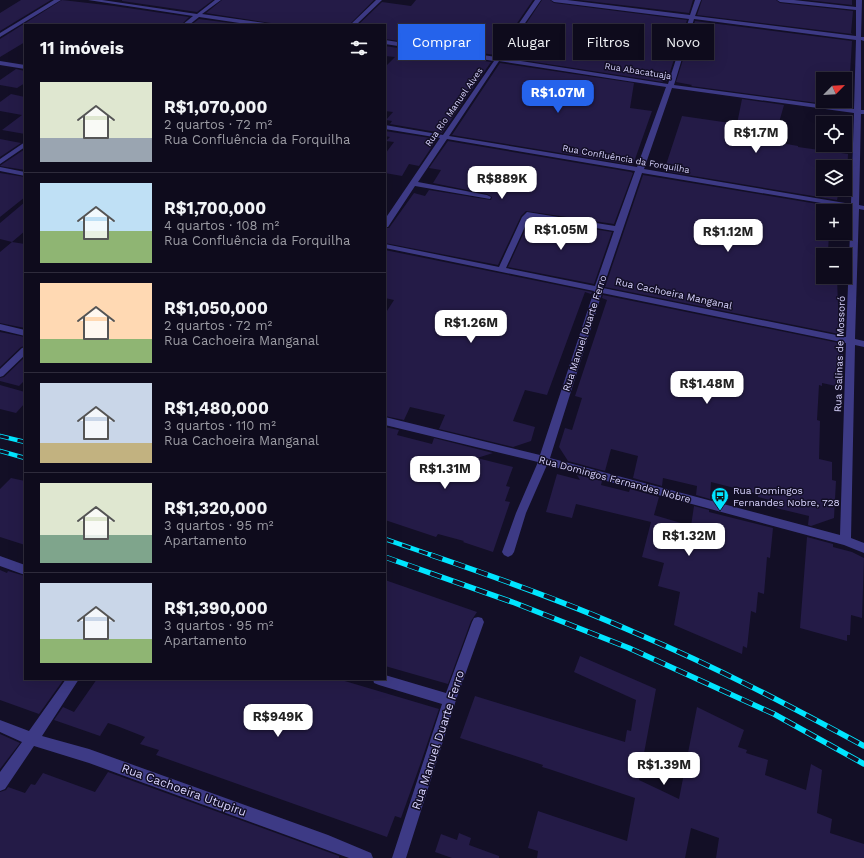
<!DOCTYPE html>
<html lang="pt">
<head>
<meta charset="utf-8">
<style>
	body { margin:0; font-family:"Work Sans",sans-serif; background:#171425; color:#f1f3f6; height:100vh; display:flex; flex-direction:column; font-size:15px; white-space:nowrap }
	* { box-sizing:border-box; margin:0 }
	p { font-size:13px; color:#9b9ba3 }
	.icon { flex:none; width:22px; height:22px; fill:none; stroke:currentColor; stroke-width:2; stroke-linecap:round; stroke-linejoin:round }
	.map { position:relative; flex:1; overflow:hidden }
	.details { position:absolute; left:24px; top:24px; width:362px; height:656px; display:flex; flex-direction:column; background:#0e0b1c; border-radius:0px; box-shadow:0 4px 16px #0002,0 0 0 1px #2e2b3b }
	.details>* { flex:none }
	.guide { position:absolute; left:398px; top:24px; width:380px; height:36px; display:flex; gap:8px }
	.needle { width:26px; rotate:66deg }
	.buttons { position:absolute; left:816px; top:72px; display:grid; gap:8px }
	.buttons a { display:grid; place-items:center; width:36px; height:36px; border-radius:0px; background:#0e0b1c; box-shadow:0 4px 16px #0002,0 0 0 1px #2e2b3b; font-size:20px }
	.price { position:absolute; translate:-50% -34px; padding:0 9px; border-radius:8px; background:#fff; color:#222; font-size:13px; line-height:26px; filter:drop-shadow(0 1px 2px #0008) }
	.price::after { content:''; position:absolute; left:50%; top:24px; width:12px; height:9px; margin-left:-6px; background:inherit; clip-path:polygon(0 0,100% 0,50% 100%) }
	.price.active { background:#2563eb; color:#fff }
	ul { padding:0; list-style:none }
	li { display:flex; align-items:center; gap:12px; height:100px; padding:0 16px }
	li+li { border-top:1px solid #2e2b3b }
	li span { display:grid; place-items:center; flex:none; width:112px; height:80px; border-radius:0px; color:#555 }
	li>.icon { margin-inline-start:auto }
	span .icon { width:48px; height:48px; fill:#fffc; stroke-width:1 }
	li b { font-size:17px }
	h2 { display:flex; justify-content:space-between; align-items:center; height:48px; padding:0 16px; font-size:17px }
	.pill { padding:0 14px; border-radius:0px; background:#0e0b1c; box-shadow:0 4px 16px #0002,0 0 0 1px #2e2b3b; font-size:14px; line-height:36px }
	.pill.active { background:#2563eb; color:#fff }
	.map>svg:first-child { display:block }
	.building { fill:#241b47; fill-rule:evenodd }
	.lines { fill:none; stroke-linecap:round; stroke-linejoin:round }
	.minor { fill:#3d3a85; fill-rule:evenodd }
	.rail-far1-casing { stroke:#00e5ff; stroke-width:4.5 }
	.rail-casing { stroke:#00e5ff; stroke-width:5.5 }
	.rail-far1 { stroke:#130f26; stroke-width:3; stroke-dasharray:9; stroke-linecap:butt }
	.rail { stroke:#130f26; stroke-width:4; stroke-dasharray:12; stroke-linecap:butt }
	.labels { text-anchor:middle; stroke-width:3; stroke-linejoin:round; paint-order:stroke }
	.far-street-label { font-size:9px; fill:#d9d4ff; stroke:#130f26 }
	.street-label { font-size:10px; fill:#d9d4ff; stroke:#130f26 }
	.poi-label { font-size:10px; fill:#d9d4ff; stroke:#130f26; text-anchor:start }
	.near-street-label { font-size:12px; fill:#d9d4ff; stroke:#130f26 }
</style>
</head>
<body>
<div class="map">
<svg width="864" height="858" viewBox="0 0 864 858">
	<rect width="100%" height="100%" fill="#130f26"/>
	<path class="building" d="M21,0H51L0,31V13Z
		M62,0L114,6L189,17L181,25H25V42L0,57V39Z
		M122,0H213L197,12L122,1Z
		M222,0H374L349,25H284L206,13Z
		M416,0H533L495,55L385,39V25H358L382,2L411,6Z
		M542,0H550L554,3L687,20L667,81L663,80V82L504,57Z
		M579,0H693L689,13Z
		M702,0H776L780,3L853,11L851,33L852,34L697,15Z
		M807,0H852V5Z
		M199,19L238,24L191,25Z
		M695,21L852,41L848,107L691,86L692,85L676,82ZM823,79H845V101H823Z
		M385,46L491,62L442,133L390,124L392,121L386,120L393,112L385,111V67L395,57L385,56Z
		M500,63L634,83L630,108L652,111L633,165L452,135Z
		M16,69L25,71V83L17,88L0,85V80Z
		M11,94L25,97V134L2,130L22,115L0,111V102Z
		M742,99L784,105L778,126L785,127L781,143L798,146V147L848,154L846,196L838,195L837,200L664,171L682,116L737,124ZM823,167H845V189H823Z
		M385,131L437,139L419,166L409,164L402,176L385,173V154L394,142L386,141L390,137L385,136Z
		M0,139L21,143L0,157Z
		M448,141L631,172L633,173L614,224L526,211L521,216L498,265L385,243V228H389L414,193L425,196L429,190L491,200L492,197L487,194L433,183L441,170L429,168Z
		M25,149V170L0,166L1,165Z
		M0,173L25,177V197L0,217Z
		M643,175L836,207L835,209L830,208V211H823V233H829L828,252L836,253V255H823V277H837L839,334L605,287Z
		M25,202V231L12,242L0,239V223Z
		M530,219L612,232L594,284L508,267Z
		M12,242L25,244V328L0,323V252Z
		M385,250L592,292L591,294L585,292L547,395L525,390L513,421L535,427L531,441L513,447L439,429L445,415L410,407L404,420L385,416V314L394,300L385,298Z
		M603,295L839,343V354H843L842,372L838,371V375H836V386L822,383V386L819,385L817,420L820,421L819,459L832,462V480L836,481L834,518L811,526L808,525L809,516L776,508L777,502L758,497V494L711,482L710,499L696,495L697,486L663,478L662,486L633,478L638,456L611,449L605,471L568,461L559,447L565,428L572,430L582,398L575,396L607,300L602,298Z
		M0,332L25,337V346L21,347L0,367Z
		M25,357V380L19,386L0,381V378L4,377Z
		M0,385L25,392V403L16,413L0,409Z
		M385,427L399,430L397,435L432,444L434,438L493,453L477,458L513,467L506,486L510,487L505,501L510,502L493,552L463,542L464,541L438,534L436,537L385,520Z
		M557,474L580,480L577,475L602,481L601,485L629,492L630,489L659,497L654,515L691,526L694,506L709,510V512L773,528L770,558L767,557L764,594L758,592L756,613L751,611L747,648L743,646L742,654L674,625L680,592L658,586L664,563L642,557L651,522L576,504L572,518L546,512Z
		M11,478L25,481V545L0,537V489Z
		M807,537L833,544V547L852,552L864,558L862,618L851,615L850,635H847V641L800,628Z
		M0,570L7,573L8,571L25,576V679H64L39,714L0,700Z
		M385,580L477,612L471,621L448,684L385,666Z
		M580,656L656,689L639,780L679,799L697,707L744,730L738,747L747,750L746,753L768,760L765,775L806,790L811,764L822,770L817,813L832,819L830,833L864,844V858H716L719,838L691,828L685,858H537L538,851L528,848L538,811L627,841L635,798L549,769L542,767L543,765L460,738L475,696L625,742L627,730L631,731L636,700L574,672Z
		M97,679H338L439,709L420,765L401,818L395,816L387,837L156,755L159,750L140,744L145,737L117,726L108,723L100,736L54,720L63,707L74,712Z
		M0,734L20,743L0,769Z
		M108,772L339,856V858H0V792L6,790L8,787L25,793L31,784L35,785L43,773L95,792Z
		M459,833L471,838L469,845L499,856V858H452L435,852L441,834L457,840Z"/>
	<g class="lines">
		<path class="minor" d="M54,0H61L0,37V33Z
			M88,0H102L197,14L215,0H221L202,14L265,23L268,25H253L199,17L189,25H182L193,16Z
			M376,0H382L356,25H350Z
			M535,0H541L501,58L668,84L689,19L554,2L551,0H567L690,15L695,0H701L695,16L856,36V10L780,2L777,0H794L856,7V0H862L861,37H864V41L861,40V110H864V114H861L859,205L864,206V210L859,209L855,339L864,341V347L855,345L851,538L864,543V553L844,545L547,465L526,513L514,552L512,555L508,557L504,555L502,552L516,513L538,462L385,425V417L540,455L594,291L385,248V244L499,267L522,217L527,212L615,226L635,171L447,139L418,182L487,195L491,197L490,199L415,186L388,227H385V219L440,138L385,129V125L443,135L494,61L385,44V40L496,57ZM694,19L856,40L854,109L674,85ZM499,61L666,87L637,167L449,136ZM672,88L854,113L851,204L644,169ZM642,173L851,208L846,337L603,288ZM531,217L614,231L595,286L506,268L529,218ZM602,293L846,343L840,535L550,458Z
			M0,61L25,65V69L0,65Z
			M25,142V147L0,164V159Z
			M0,167L25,172V176L0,171Z
			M0,324L25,330V336L0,330Z
			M25,347V355L3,376L0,377V369L22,348Z
			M0,556L25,565V575L0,566Z
			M478,617L482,618L484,622L456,700L406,858H392L442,704L379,685L374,683L373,679H385V675L446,693L472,622L474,618Z
			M66,679H79L42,736L89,749L328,835L371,853L373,858H349L89,763L34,746L5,789L0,791V772L22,742L0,732V720L29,731Z"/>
		<defs>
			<path id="rail-far1" d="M0,436L25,442
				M0,451L25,458
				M385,539L434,556"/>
			<path id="rail" d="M431,555C501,579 571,604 638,634C716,667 790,706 864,746
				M385,557L515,603L629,648L774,714L864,764"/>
		</defs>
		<use href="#rail-far1" class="rail-far1-casing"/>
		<use href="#rail" class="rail-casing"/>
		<use href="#rail-far1" class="rail-far1"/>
		<use href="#rail" class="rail"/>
	</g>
	<defs>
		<symbol id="bus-pin" viewBox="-11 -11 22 30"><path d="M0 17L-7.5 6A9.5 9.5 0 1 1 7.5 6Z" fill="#00e5ff" stroke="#130f26"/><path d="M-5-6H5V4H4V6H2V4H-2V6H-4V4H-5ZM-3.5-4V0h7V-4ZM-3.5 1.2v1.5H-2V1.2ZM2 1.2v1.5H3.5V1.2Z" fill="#111"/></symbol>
	</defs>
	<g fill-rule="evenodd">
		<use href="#bus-pin" x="710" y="486" width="20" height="27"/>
	</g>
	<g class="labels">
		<g class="far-street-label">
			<text transform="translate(638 71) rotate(9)" y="3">Rua Abacatuaja</text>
			<text transform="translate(454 107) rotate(-55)" y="3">Rua Rio Manuel Alves</text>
			<text transform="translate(626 159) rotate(10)" y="3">Rua Confluência da Forquilha</text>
		</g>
		<g class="street-label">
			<text transform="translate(674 293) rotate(12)" y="4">Rua Cachoeira Manganal</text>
			<text transform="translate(584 333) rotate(-72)" y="4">Rua Manuel Duarte Ferro</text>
			<text transform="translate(839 354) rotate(-88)" y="4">Rua Salinas de Mossoró</text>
			<text transform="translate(615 479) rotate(15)" y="4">Rua Domingos Fernandes Nobre</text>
		</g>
		<g class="poi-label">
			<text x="733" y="494">Rua Domingos<tspan x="733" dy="12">Fernandes Nobre, 728</tspan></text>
		</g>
		<g class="near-street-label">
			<text transform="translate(438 740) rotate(-72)" y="4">Rua Manuel Duarte Ferro</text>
			<text transform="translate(184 790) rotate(20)" y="4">Rua Cachoeira Utupiru</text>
		</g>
	</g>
</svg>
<div class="buttons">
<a><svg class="needle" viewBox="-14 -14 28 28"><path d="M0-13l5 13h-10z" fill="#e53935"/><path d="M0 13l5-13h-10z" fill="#9b9ba3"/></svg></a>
<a><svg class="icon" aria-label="locate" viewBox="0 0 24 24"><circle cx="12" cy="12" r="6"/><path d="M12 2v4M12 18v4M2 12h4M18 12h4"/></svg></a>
<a><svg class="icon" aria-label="layers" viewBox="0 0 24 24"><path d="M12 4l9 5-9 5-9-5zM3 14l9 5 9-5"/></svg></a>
<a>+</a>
<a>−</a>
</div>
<b class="price active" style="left:558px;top:114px">R$1.07M</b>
<b class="price" style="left:756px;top:154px">R$1.7M</b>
<b class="price" style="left:502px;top:200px">R$889K</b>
<b class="price" style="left:561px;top:251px">R$1.05M</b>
<b class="price" style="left:728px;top:253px">R$1.12M</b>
<b class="price" style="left:471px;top:344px">R$1.26M</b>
<b class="price" style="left:707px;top:405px">R$1.48M</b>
<b class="price" style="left:445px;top:490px">R$1.31M</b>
<b class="price" style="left:689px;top:557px">R$1.32M</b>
<b class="price" style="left:278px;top:738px">R$949K</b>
<b class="price" style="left:664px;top:786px">R$1.39M</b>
<div class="guide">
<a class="pill active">Comprar</a>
<a class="pill">Alugar</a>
<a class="pill">Filtros</a>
<a class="pill">Novo</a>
</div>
<section class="details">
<h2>11 imóveis<svg class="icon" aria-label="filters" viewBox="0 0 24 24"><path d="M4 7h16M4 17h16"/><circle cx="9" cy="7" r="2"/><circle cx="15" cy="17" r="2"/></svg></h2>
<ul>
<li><span style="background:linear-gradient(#dfe7d0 70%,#9aa5b1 0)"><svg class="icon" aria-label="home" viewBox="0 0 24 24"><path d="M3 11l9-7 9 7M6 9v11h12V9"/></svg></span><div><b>R$1,070,000</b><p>2 quartos · 72 m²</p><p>Rua Confluência da Forquilha</p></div></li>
<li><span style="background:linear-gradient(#bfe0f5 60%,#8fb573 0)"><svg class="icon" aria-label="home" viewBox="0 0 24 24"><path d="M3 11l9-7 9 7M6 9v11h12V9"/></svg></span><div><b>R$1,700,000</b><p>4 quartos · 108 m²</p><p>Rua Confluência da Forquilha</p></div></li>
<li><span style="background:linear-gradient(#ffd9b3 70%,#8fb573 0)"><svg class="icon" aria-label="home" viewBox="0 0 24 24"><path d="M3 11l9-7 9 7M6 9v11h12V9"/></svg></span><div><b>R$1,050,000</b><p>2 quartos · 72 m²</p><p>Rua Cachoeira Manganal</p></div></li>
<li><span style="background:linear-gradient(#c9d6e8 75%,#c2b280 0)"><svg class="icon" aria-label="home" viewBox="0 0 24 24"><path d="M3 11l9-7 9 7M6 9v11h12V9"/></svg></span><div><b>R$1,480,000</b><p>3 quartos · 110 m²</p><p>Rua Cachoeira Manganal</p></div></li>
<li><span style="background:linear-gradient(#dfe7d0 65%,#7fa58c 0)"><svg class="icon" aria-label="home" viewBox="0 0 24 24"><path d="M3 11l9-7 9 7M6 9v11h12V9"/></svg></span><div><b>R$1,320,000</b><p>3 quartos · 95 m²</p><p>Apartamento</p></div></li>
<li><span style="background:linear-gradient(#c9d6e8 70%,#8fb573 0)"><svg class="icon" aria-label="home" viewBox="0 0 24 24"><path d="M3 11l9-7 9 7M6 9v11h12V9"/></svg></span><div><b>R$1,390,000</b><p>3 quartos · 95 m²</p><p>Apartamento</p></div></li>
</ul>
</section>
</div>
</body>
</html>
